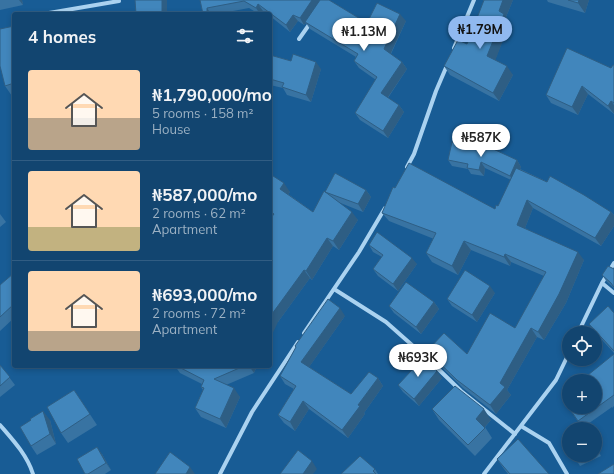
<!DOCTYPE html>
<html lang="en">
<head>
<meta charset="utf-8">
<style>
	body { margin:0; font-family:Mulish,sans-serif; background:#1b4c75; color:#f1f3f6; height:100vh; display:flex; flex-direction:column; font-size:15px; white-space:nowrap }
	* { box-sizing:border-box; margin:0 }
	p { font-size:13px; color:#9cb1c3 }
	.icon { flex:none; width:22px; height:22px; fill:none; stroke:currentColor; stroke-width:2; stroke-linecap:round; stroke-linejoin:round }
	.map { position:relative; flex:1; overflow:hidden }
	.drawer { position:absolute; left:12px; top:12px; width:260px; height:356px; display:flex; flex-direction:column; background:#124570; border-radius:4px; box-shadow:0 2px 6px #0003,0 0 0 1px #315d83 }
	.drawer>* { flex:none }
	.fabs { position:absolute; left:562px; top:326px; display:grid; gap:8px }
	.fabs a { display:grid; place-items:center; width:40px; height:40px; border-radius:50%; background:#124570; box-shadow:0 2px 6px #0003,0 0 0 1px #315d83; font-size:20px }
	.price { position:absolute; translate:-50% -34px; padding:0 9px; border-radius:14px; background:#fff; color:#222; font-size:13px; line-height:26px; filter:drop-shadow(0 1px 2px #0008) }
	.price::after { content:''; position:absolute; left:50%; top:24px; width:12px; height:9px; margin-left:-6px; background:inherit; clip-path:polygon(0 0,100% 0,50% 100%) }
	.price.current { background:#90b9f0; color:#111 }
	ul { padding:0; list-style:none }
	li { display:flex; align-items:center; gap:12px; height:100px; padding:0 16px }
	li+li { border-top:1px solid #315d83 }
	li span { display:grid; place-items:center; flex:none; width:112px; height:80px; border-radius:4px; color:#555 }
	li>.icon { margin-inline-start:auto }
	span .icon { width:48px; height:48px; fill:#fffc; stroke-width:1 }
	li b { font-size:17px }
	h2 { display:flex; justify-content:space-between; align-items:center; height:48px; padding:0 16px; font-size:17px }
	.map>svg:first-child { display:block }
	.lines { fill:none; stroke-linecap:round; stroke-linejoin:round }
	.minor { stroke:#aad2f0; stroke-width:4 }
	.wall { fill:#3873a2 }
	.shaded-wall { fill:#2e5e84 }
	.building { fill:#4186bc; stroke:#2e5e84 }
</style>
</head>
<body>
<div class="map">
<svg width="614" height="474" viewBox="0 0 614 474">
	<rect width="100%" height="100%" fill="#185c95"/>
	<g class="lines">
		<path class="minor" d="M45,14L49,13L119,1
			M299,39L311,22
			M454,48L474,0
			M407,167L414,154L436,91L448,63
			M602,283L614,293
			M334,289L386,322L430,361L461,391L515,434
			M304,333L359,252L385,208
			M578,333L602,283L614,263
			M0,425C13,440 27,455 33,474
			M521,426L549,443L567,474
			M220,474L252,412L298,342
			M484,474L556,380L569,353"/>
	</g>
	<path class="wall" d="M0,0H22L23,5L0,10Z
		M200,0H329L367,23L406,21L391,54L402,62L407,69L388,98L399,105L404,112L388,138L360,120L355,113L376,80L359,68L354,61L356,57L310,29L306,23L304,25L298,21L290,32L270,16V14H267L263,11L261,14H259L249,8L217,14H203Z
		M483,0H513L506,17L510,22L495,60L513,75L499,101L450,75L444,66L467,44L484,1Z
		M547,0H589L585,13L548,2Z
		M14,26V95L12,96L5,86Z
		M270,55L321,69L311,102L287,95L283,88L270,85Z
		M614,65V114L588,94L578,115L551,103L546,95L611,68Z
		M448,160H517L521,167L520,169L611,212L614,215V226L601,246L533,208L525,228L584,260L566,303L544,340L537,337L507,390L511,395L496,414L463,388L433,359L427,351L467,354L515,328L544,276L511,262L510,266L471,250L458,275L432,262L426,253L434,239L389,221L382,213L395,188L495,209L498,206L511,180L485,168L484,176L471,174L468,169L452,166Z
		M270,174L290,192L288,194L313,212L326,193L325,192L366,190L371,197L363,212L338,202L358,220L339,250L333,246L312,280L310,278L278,322L272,217L270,216Z
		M0,214L6,222L0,227Z
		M369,245L417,264L398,291L378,276L373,269L382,257L373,252Z
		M614,269V288L607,282L602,275Z
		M14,273V318L0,331V285Z
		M495,293L477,322L452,306L447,299Z
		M434,302L439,309L421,334L394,313L389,306Z
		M614,313V353L594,331L589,324Z
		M345,316L309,367L351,394L378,378L383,386L364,413L365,414L348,438L309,409L295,431L284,423L278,415L294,389L285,384L280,376L296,348L295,346Z
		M614,354V406L612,408V407L585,426L587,429H574L581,426L562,398L590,378Z
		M0,365L15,385L0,397Z
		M175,366H257L254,373L226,385L240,397L226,428L201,417L195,408L203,390L201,387L202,384L180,373Z
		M442,378L419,406L403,392L398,385Z
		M74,390L97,425L68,443L61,433Z
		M432,409L491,420L485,427L492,438L475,456L439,420Z
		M50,420L56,444L37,455L31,446Z
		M595,444L601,456L580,466L573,455H595Z
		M102,454L111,470L105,474H85Z
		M497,459L549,474H508L504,469Z
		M375,469L378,474H341Z"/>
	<path class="shaded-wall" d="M19,0H22L23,5Z
		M162,0H167V14H162Z
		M312,0H322L305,22L306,23L304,25L300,18Z
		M503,0H513L506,17L510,22L494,64L487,56L499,11Z
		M579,0H589L585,13L578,3Z
		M258,4L263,11L261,14H260L256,8Z
		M207,8L211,14H207Z
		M400,14L406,21L389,57L384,49Z
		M293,15L298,21L290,32L286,25Z
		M316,62L321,69L311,102L306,95Z
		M402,62L407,69L386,100L381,93Z
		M507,66L513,75L499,101L493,93Z
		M582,86L588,94L578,115L572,107Z
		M611,101L614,105V114L608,106Z
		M399,105L404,112L388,138L383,131Z
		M270,136L272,139L270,144Z
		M517,160L521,167L514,182L510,176Z
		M481,162L485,168L484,176L479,170Z
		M284,183L290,192L286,197L280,189Z
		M366,190L371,197L363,212L358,204Z
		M527,200L533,208L523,233L517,225Z
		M352,212L358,220L339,250L333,241Z
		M611,212L614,215V226L601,246L595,238Z
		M327,238L333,246L312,280L306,271Z
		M464,241L471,250L458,275L452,266Z
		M578,252L584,260L566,303L544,340L538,332Z
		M505,254L511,262L510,266L504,257Z
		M412,258L417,264L398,291L393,284Z
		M304,270L310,278L278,322L270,339V318L272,314Z
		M490,286L495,293L477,322L472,315Z
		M434,302L439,309L421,334L416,327Z
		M340,308L345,316L307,370L301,362Z
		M531,328L537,337L507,390L511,395L496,414L490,405L500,383Z
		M249,366H257L254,373Z
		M437,371L442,378L419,406L414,399Z
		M378,378L383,386L364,413L365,414L348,438L342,430L358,405Z
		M234,388L240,397L226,428L220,419Z
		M303,401L309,409L295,431L290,422Z
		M484,409L491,420L483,429L476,419Z
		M43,411L50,420L56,444L50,434Z
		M595,444L601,456L596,448L595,447Z
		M97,447L102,454L111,470L106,463Z
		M312,461L317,469L313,474H303Z
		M190,467L195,474H186Z"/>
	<path class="building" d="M135,0H162V14H136Z
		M200,0H312L300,18L293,15L286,25L258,4L256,8L244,1L207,8V13L203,14Z
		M320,0H329L367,23L377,3L400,14L384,49L402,62L381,93L399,105L383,131L355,113L377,77L354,61L358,54L305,22Z
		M484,0H503L499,11L504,14L487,56L507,66L493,93L444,66L458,40L467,44Z
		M568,0H579L578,3Z
		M14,26V83L5,86L0,66V29Z
		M567,48L611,68L613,65H614V103L611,101L608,106L582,86L572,107L546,95Z
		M293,54L316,62L306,95L282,87L284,83L270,79V55L291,61Z
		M452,142L471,146L472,144L491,148L517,160L510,176L481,162L479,170L467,168L468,164L448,160Z
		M14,149V153L12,152Z
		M409,163L495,209L496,205L498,206L516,168L547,182L550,176L584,195L611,212L595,238L527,200L517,225L578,252L559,294L538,332L531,328L500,383L505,387L490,405L457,380L427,351L444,333L467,354L490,313L515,328L546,272L505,254L504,257L464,241L452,266L426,253L436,233L382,213L393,187L395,188Z
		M335,173L366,190L358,204L325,192Z
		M270,174L284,183L280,189L313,212L324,191L352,212L333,241L327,238L306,271L304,270L272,314L270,318V219L274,214L270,211Z
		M377,232L412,258L393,284L373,269L383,255L369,245Z
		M608,266L614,269V287L613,286L611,283L602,275Z
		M465,270L490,286L472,315L447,299Z
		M14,273V304L0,317V285Z
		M406,282L434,302L416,327L389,306Z
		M328,299L340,308L301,362L351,394L369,372L378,378L358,405L360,406L342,430L303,401L290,422L278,415L296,386L280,376L296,347L295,346Z
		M608,306L614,313V351L589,324Z
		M614,354V395L607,400L578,421L562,398L569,393V407H595V381H586L590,378L588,375Z
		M424,357L437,371L414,399L398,385Z
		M0,365L10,377L0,386Z
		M177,366H244L214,379L234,388L220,419L195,408L204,388L201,387L204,380Z
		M455,386L484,409L476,419L485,428L468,445L432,409Z
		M74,390L90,414L61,433L47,407Z
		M43,411L50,434L31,446L20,427L31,420L30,419Z
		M584,424L586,429H574Z
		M569,432V447L563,435Z
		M518,439L549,474H510L497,459Z
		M97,447L106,463L88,474H85L77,459Z
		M298,450L312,461L303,474H280Z
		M170,452L190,467L186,474H155Z
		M573,455H582L575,459Z
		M360,456L375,469L373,471L376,474H341Z
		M614,464V474H598Z"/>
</svg>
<div class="fabs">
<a><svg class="icon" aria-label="locate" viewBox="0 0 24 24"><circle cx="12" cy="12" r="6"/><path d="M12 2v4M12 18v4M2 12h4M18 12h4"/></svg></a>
<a>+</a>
<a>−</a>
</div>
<b class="price current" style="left:480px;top:50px">₦1.79M</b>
<b class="price" style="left:364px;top:52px">₦1.13M</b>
<b class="price" style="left:481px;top:158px">₦587K</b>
<b class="price" style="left:418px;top:378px">₦693K</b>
<section class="drawer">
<h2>4 homes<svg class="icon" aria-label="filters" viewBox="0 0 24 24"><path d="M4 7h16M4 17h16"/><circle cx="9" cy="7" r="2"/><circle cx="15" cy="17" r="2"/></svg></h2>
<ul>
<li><span style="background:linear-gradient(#ffd9b3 60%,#b9a48a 0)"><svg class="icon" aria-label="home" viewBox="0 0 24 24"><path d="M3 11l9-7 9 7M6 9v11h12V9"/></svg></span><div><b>₦1,790,000/mo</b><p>5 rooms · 158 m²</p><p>House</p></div></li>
<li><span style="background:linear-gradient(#ffd9b3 70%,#c2b280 0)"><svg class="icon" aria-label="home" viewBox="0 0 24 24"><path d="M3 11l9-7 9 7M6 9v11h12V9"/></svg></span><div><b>₦587,000/mo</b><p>2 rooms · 62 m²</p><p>Apartment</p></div></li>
<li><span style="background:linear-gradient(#ffd9b3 75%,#b9a48a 0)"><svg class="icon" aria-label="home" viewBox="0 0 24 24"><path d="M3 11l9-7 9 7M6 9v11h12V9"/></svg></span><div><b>₦693,000/mo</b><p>2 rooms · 72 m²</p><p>Apartment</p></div></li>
</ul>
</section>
</div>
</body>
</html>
